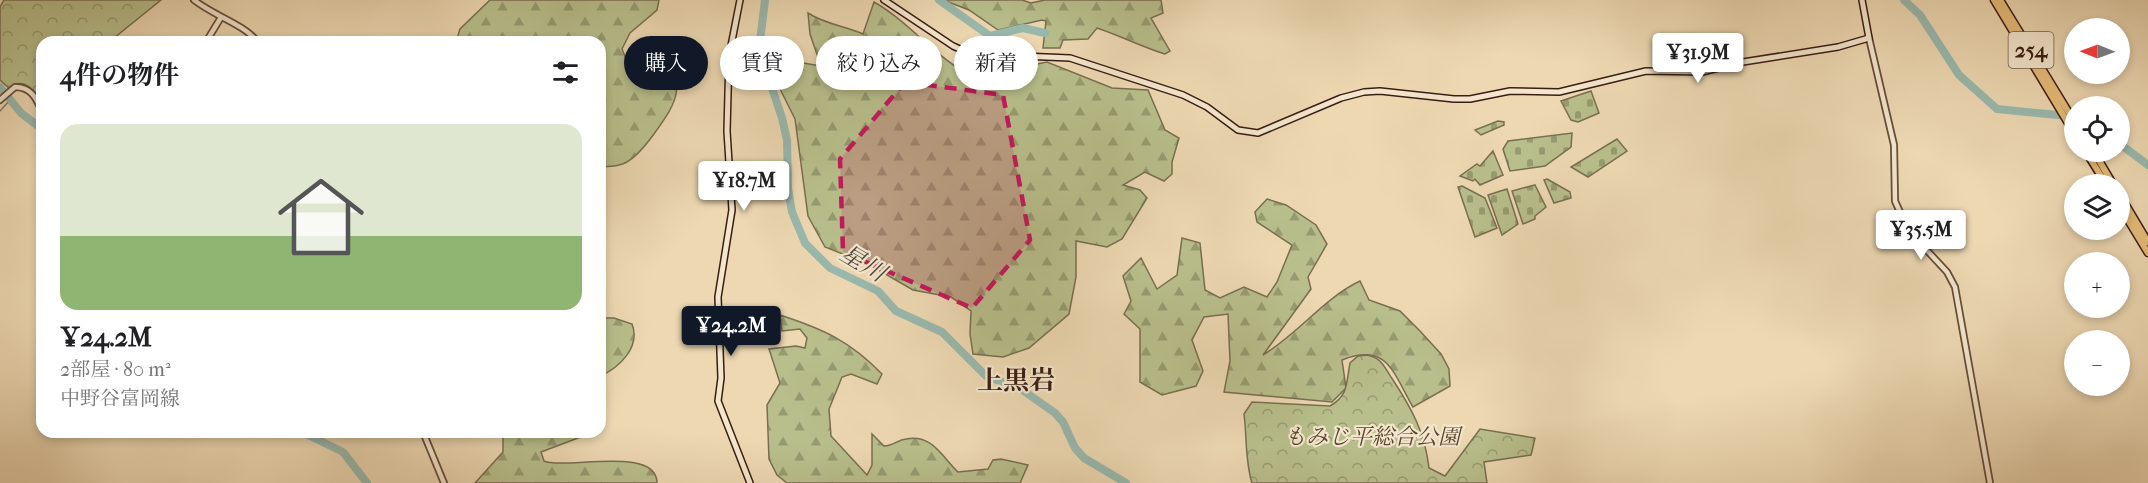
<!DOCTYPE html>
<html lang="ja">
<head>
<meta charset="utf-8">
<style>
	body { margin:0; font-family:"IM FELL French Canon","Noto Serif JP",serif; background:#f2f2f2; color:#202124; height:100vh; display:flex; flex-direction:column; font-size:22px; white-space:nowrap }
	* { box-sizing:border-box; margin:0 }
	p { font-size:20px; color:#757577 }
	.icon { flex:none; width:33px; height:33px; fill:none; stroke:currentColor; stroke-width:2; stroke-linecap:round; stroke-linejoin:round }
	.map { position:relative; flex:1; overflow:hidden }
	.side { position:absolute; left:36px; top:36px; width:570px; height:402px; display:flex; flex-direction:column; background:#fff; border-radius:18px; box-shadow:0 3px 9px #0003 }
	.side>* { flex:none }
	.banner { position:absolute; left:624px; top:36px; width:570px; height:54px; display:flex; gap:12px }
	.needle { width:39px; rotate:271deg }
	.tools { position:absolute; left:2064px; top:18px; display:grid; gap:12px }
	.tools a { display:grid; place-items:center; width:66px; height:66px; border-radius:50%; background:#fff; box-shadow:0 3px 9px #0003; font-size:30px }
	.price { position:absolute; translate:-50% -51px; padding:0 14px; border-radius:6px; background:#fff; color:#222; font-size:20px; line-height:39px; filter:drop-shadow(0 2px 3px #0008) }
	.price::after { content:''; position:absolute; left:50%; top:36px; width:18px; height:14px; margin-left:-9px; background:inherit; clip-path:polygon(0 0,100% 0,50% 100%) }
	.price.selected { background:#111827; color:#fff }
	ul { padding:0; list-style:none }
	li { display:grid; align-content:center; gap:12px; height:318px; padding:0 24px }
	li+li { border-top:2px solid #e0e0e0 }
	li span { display:grid; place-items:center; height:186px; border-radius:18px; color:#555 }
	li>.icon { margin-inline-start:auto }
	span .icon { width:108px; height:108px; fill:#fffc; stroke-width:1 }
	li b { font-size:26px }
	h2 { display:flex; justify-content:space-between; align-items:center; height:72px; padding:0 24px; font-size:26px }
	.chip { padding:0 21px; border-radius:27px; background:#fff; box-shadow:0 3px 9px #0003; font-size:21px; line-height:54px }
	.chip.selected { background:#111827; color:#fff }
	.map>svg:first-child { display:block }
	.forest { fill:url(#forest-firs); stroke:#796e50; stroke-width:1.5 }
	.cemetery { fill:url(#cemetery-stones); stroke:#796e50; stroke-width:1.5 }
	.park { fill:url(#park-crowns); stroke:#796e50; stroke-width:1.5 }
	.lines { fill:none; stroke-linecap:round; stroke-linejoin:round }
	.stream { stroke:#737b70; stroke-width:1.5 }
	.river { stroke:#99b9ae; stroke-width:8 }
	.tertiary-casing { stroke:#674c3b; stroke-width:8 }
	.secondary-casing { stroke:#3a1d13; stroke-width:8 }
	.trunk-casing { stroke:#3a1d13; stroke-width:9 }
	.tertiary { stroke:#f3e6cd; stroke-width:4.5 }
	.secondary { stroke:#f3e6cd; stroke-width:5 }
	.trunk { stroke:#e6bc79; stroke-width:6 }
	.marked { fill:#c2185b; fill-opacity:0.2; stroke:#c2185b; stroke-width:4.5; stroke-dasharray:12 8; stroke-linejoin:round }
	.labels { text-anchor:middle; stroke-width:4.5; stroke-linejoin:round; paint-order:stroke }
	.shield { fill:#f3e6cd; stroke:#72594b; stroke-width:1.5 }
	.shield-label { font-size:21px; font-weight:bold; fill:#3a1d13 }
	.park-label { font-size:22px; font-style:italic; fill:#5a4631; stroke:#f3e6cd }
	.water-label { font-size:24px; font-style:italic; fill:#564c42; stroke:#f3e6cd }
	.quarter-label { font-size:26px; font-weight:bold; fill:#3a1d13; stroke:#f3e6cd }
</style>
</head>
<body>
<div class="map">
<svg width="2148" height="483" viewBox="0 0 2148 483">
	<defs>
		<pattern id="forest-firs" width="22" height="20" patternUnits="userSpaceOnUse" patternTransform="scale(1.5)"><rect width="22" height="20" fill="#b8bf8c"/><path d="M5 1l3.5 6h-7zM16 11l3.5 6h-7z" fill="#979b71"/></pattern>
		<pattern id="cemetery-stones" width="16" height="16" patternUnits="userSpaceOnUse" patternTransform="scale(1.5)"><rect width="16" height="16" fill="#b8bf8c"/><path d="M2 7V4a2 2 0 0 1 4 0v3zM10 15v-3a2 2 0 0 1 4 0v3z" fill="#979b71"/></pattern>
		<pattern id="park-crowns" width="20" height="18" patternUnits="userSpaceOnUse" patternTransform="scale(1.5)"><rect width="20" height="18" fill="#b8bf8c"/><path d="M2 6a3 3 0 1 1 6 0M12 15a3 3 0 1 1 6 0" fill="none" stroke="#979b71"/></pattern>
	</defs>
	<rect width="100%" height="100%" fill="#edd8b2"/>
	<filter id="stains"><feTurbulence type="fractalNoise" baseFrequency=".00333" numOctaves="4"/><feColorMatrix values="0 0 0 0 .2 0 0 0 0 .09 0 0 0 0 .02 0 0 0 .5 -.17"/></filter>
	<radialGradient id="worn" r=".72"><stop offset=".6" stop-color="#630" stop-opacity="0"/><stop offset="1" stop-color="#630" stop-opacity=".3"/></radialGradient>
	<path class="forest" d="M490,0H659L657,10L630,33L622,49L626,59L650,54C692,80 677,102 654,134C646,145 632,163 619,165C613,167 606,166 600,167V42H456L460,29Z
		M943,0H1022L1031,3L1045,0H1161L1163,13L1151,18L1170,51L1165,54C1142,47 1121,36 1097,28L1088,39L1063,40L1060,48H1043L1046,21L1042,20L998,30L969,10Z
		M874,2C908,21 931,53 966,73L1005,58L1022,67L1047,62L1112,88L1148,90L1165,130L1179,138L1172,162V174L1164,181L1145,172L1123,185L1140,190L1147,198L1122,239L1107,247L1076,241V277L1069,314L1029,348L1003,357L973,354L970,334L971,311L951,297L913,290L868,264L825,247L808,216L795,119L770,69L774,58L821,66L810,34L808,13C825,24 844,26 863,34Z
		M1267,199L1286,205L1316,225L1327,244L1308,277L1311,289L1263,355C1298,334 1324,298 1360,281L1369,300L1400,311L1420,331L1441,354L1449,369L1450,386L1413,407C1393,373 1388,342 1342,360L1346,388L1332,402L1224,392L1230,361L1228,314L1204,317L1192,340L1203,371L1196,386L1162,395L1140,382V329L1124,314L1131,301L1123,276L1141,258L1157,289L1177,275L1182,238L1200,243L1205,290L1220,298L1244,287L1267,297L1277,282L1292,245L1257,222L1255,212Z
		M780,315C823,329 850,341 882,374L877,384L851,374L842,377L829,409L831,436L867,475L872,465V434L884,446C894,446 897,440 906,439C933,434 942,457 958,472L988,469L993,460L1001,459L1028,465L1020,483H787L777,475L769,459L767,405L780,383L769,349L796,346L805,348L807,338L800,329L782,331Z
		M600,318H614L632,324C641,347 619,368 600,376Z
		M503,432H594L541,452L544,461C565,470 657,445 657,483H475L503,452Z"/>
	<path class="cemetery" d="M1591,91L1599,113L1578,122L1571,120L1561,101Z
		M1498,121L1504,122V125L1481,135L1475,130Z
		M1572,133L1571,147L1545,166L1510,171L1503,149L1508,141Z
		M1617,139L1627,151L1588,177L1571,167Z
		M1493,151L1503,175L1480,185L1475,179L1473,181L1460,176L1477,164L1480,166Z
		M1547,179L1570,192L1571,198L1554,203L1544,180Z
		M1535,185L1546,207L1535,216V219L1523,224L1512,191Z
		M1462,186L1485,198L1497,228L1475,237L1458,187Z
		M1507,189L1518,224L1502,235L1488,195Z"/>
	<path class="park" d="M4,0H161L109,42H42V105C36,94 30,81 15,84L9,88L0,80V7Z
		M1367,355C1383,358 1385,369 1393,380C1412,409 1425,433 1429,468L1445,476L1480,429L1535,438L1531,455L1484,462L1487,483H1252C1245,461 1247,437 1244,414L1252,402L1330,406C1349,395 1346,383 1350,363L1358,356Z"/>
	<g class="lines">
		<path class="stream" d="M0,111L10,100"/>
		<path class="river" d="M765,0L759,49L782,118L787,140L788,189L792,212L805,243L830,268L878,291L896,311L942,332L986,376L1021,389L1055,413L1063,422L1075,448L1084,458L1126,483
			M939,0L990,36L1023,28L1045,33
			M1904,0L1920,15L1959,75L1997,109L2068,116
			M0,87L21,113L42,129
			M2120,144L2148,165
			M302,432L343,452L367,483"/>
		<defs>
			<path id="tertiary" d="M194,0C214,16 242,23 258,42
				M1869,38L1894,145L1895,201L1908,230L1947,272L1955,287L1990,483
				M206,42L220,19
				M0,100L15,87C31,87 36,98 42,111
				M423,432L444,483"/>
			<path id="secondary" d="M740,0L729,56L727,131L732,210L718,297L721,378L718,401L750,483
				M884,0L953,46L971,54L1070,58L1183,95L1207,107L1238,130L1258,133L1341,98L1364,92L1380,91L1454,99H1470L1510,91L1559,92L1646,71L1702,72L1743,62L1838,47L1869,38L1862,0"/>
			<path id="trunk" d="M1994,0L2074,133
				M2000,0L2074,121
				M2086,152L2106,184
				M2094,152L2113,184
				M2120,195L2148,242
				M2120,207L2148,253"/>
		</defs>
		<use href="#tertiary" class="tertiary-casing"/>
		<use href="#secondary" class="secondary-casing"/>
		<use href="#trunk" class="trunk-casing"/>
		<use href="#tertiary" class="tertiary"/>
		<use href="#secondary" class="secondary"/>
		<use href="#trunk" class="trunk"/>
	</g>
	<path class="marked" d="M905,82L1003,95L1030,240L972,308L843,252L840,159Z"/>
	<g class="labels">
		<rect class="shield" x="2008.5" y="32" width="45" height="36" rx="4.5"/>
		<g class="shield-label">
			<text x="2031" y="57">254</text>
		</g>
		<g class="park-label">
			<text x="1372" y="444">もみじ平総合公園</text>
		</g>
		<g class="water-label">
			<text transform="translate(863 263) rotate(31)" y="8">星川</text>
		</g>
		<g class="quarter-label">
			<text x="1016" y="389">上黒岩</text>
		</g>
	</g>
	<rect width="100%" height="100%" filter="url(#stains)"/>
	<rect width="100%" height="100%" fill="url(#worn)"/>
</svg>
<div class="tools">
<a><svg class="needle" viewBox="-14 -14 28 28"><path d="M0-13l5 13h-10z" fill="#e53935"/><path d="M0 13l5-13h-10z" fill="#757577"/></svg></a>
<a><svg class="icon" aria-label="locate" viewBox="0 0 24 24"><circle cx="12" cy="12" r="6"/><path d="M12 2v4M12 18v4M2 12h4M18 12h4"/></svg></a>
<a><svg class="icon" aria-label="layers" viewBox="0 0 24 24"><path d="M12 4l9 5-9 5-9-5zM3 14l9 5 9-5"/></svg></a>
<a>+</a>
<a>−</a>
</div>
<b class="price" style="left:1698px;top:84px">¥31.9M</b>
<b class="price" style="left:744px;top:212px">¥18.7M</b>
<b class="price" style="left:1921px;top:261px">¥35.5M</b>
<b class="price selected" style="left:731px;top:357px">¥24.2M</b>
<div class="banner">
<a class="chip selected">購入</a>
<a class="chip">賃貸</a>
<a class="chip">絞り込み</a>
<a class="chip">新着</a>
</div>
<section class="side">
<h2>4件の物件<svg class="icon" aria-label="filters" viewBox="0 0 24 24"><path d="M4 7h16M4 17h16"/><circle cx="9" cy="7" r="2"/><circle cx="15" cy="17" r="2"/></svg></h2>
<ul>
<li><span style="background:linear-gradient(#dfe7d0 60%,#8fb573 0)"><svg class="icon" aria-label="home" viewBox="0 0 24 24"><path d="M3 11l9-7 9 7M6 9v11h12V9"/></svg></span><div><b>¥24.2M</b><p>2部屋 · 80 m²</p><p>中野谷富岡線</p></div></li>
</ul>
</section>
</div>
</body>
</html>
